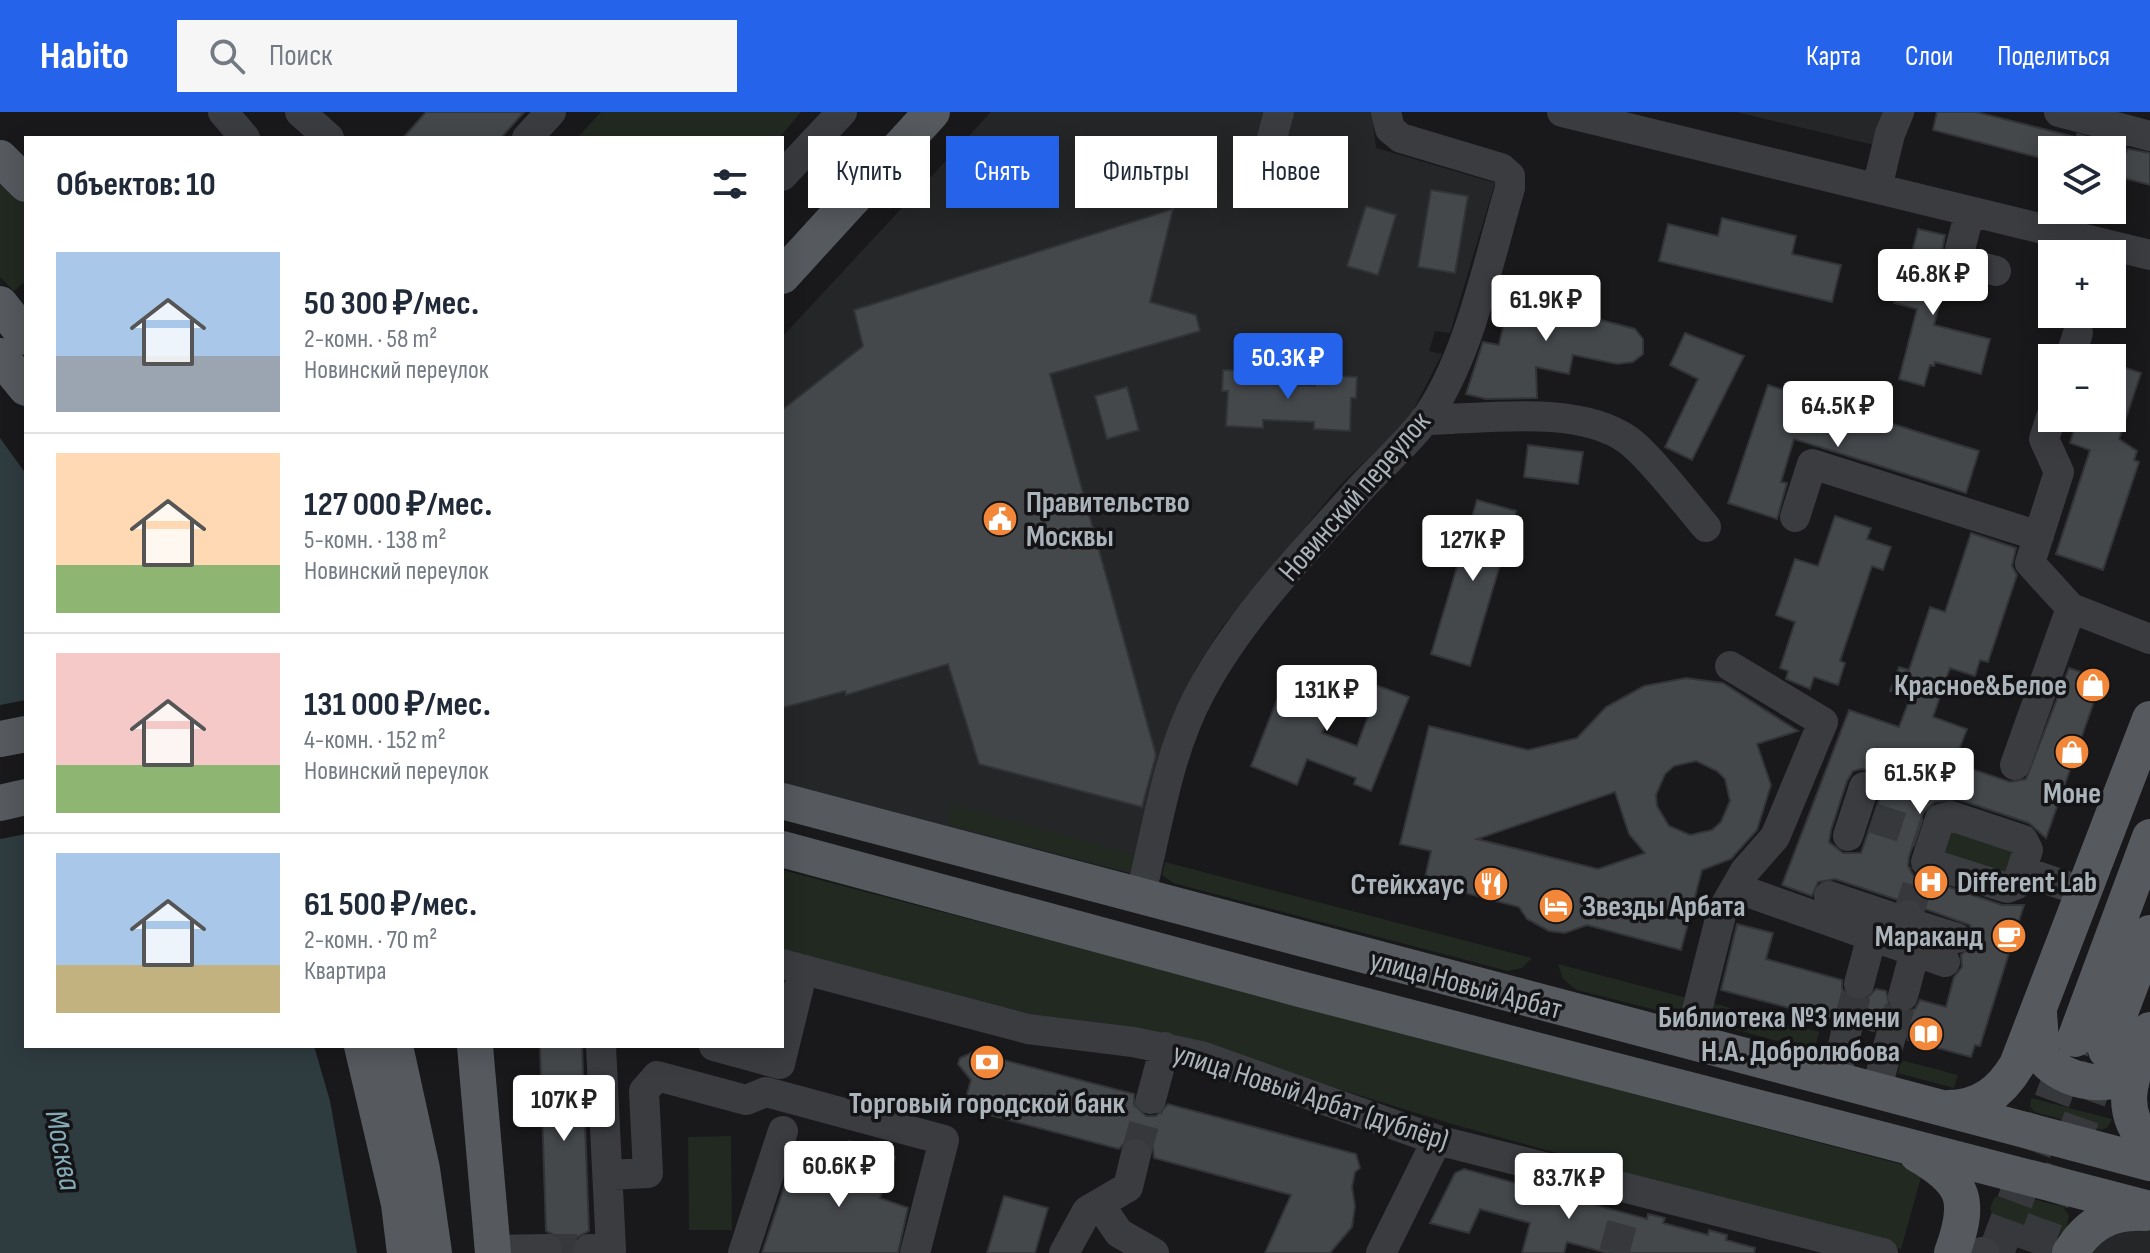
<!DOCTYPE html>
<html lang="ru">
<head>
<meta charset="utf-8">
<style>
	body { margin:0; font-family:"Sofia Sans Condensed",sans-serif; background:#f6f6f7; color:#1f2937; height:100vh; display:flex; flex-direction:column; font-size:30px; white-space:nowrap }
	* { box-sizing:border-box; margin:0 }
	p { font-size:26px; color:#747a83 }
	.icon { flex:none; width:44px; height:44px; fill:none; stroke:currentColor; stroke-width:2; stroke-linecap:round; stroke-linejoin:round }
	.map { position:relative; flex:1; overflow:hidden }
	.side { position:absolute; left:24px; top:24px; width:760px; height:912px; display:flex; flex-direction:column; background:#fff; border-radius:0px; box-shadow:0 4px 20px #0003 }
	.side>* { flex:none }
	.banner { position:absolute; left:808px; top:24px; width:760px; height:72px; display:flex; gap:16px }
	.buttons { position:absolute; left:2038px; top:24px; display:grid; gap:16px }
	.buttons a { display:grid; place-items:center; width:88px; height:88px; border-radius:0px; background:#fff; box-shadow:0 4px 20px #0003; font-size:40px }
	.price { position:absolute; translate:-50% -68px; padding:0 18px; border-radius:8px; background:#fff; color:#222; font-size:26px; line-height:52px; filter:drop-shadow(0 2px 4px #0008) }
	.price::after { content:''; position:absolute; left:50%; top:48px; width:24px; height:18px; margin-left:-12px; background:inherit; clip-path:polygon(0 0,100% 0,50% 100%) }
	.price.selected { background:#2563eb; color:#fff }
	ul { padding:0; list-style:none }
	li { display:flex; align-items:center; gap:24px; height:200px; padding:0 32px }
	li+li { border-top:2px solid #e0e1e3 }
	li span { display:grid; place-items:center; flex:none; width:224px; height:160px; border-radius:0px; color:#555 }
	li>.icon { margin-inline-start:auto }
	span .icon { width:96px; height:96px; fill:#fffc; stroke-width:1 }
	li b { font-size:34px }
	h2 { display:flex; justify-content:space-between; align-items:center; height:96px; padding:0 32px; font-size:34px }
	.chip { padding:0 28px; border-radius:0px; background:#fff; box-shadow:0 4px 20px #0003; font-size:28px; line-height:72px }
	.chip.selected { background:#2563eb; color:#fff }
	header { display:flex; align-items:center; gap:48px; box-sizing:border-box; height:112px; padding:0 40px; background:#2563eb; color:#fff }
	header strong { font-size:38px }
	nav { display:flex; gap:44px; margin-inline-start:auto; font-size:28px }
	.search { width:560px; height:72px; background:#f6f6f7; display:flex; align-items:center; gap:20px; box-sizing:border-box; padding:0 28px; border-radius:0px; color:#747a83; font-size:30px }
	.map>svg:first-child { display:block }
	.built { fill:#252628 }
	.green { fill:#212921 }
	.water { fill:#2f3c3f }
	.pier { fill:#19191b }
	.building { fill:#45484b; stroke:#333437; stroke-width:2; fill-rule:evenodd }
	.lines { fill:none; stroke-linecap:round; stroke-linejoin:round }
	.minor-tunnel { stroke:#36383b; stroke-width:30; stroke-dasharray:30 15; stroke-linecap:butt }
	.major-tunnel { stroke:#36383b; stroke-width:36; stroke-dasharray:36 18; stroke-linecap:butt }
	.minor { stroke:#3a3c40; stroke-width:30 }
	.major { stroke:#565a5f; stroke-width:36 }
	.labels { text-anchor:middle; stroke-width:7; stroke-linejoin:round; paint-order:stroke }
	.street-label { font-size:30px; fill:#abb4bb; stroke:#141416 }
	.poi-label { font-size:30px; font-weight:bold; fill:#abb4bb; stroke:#141416; text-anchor:end }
	.water-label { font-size:32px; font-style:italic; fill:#83aab5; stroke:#141416 }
</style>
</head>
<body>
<header>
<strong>Habito</strong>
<div class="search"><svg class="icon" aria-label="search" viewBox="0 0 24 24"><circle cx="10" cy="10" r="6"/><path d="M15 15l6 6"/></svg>Поиск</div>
<nav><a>Карта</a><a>Слои</a><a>Поделиться</a></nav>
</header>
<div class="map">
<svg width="2150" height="1141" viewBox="0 0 2150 1141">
	<rect width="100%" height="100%" fill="#19191b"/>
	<path class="built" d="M991,0H1372L1376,36L1495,71L1450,221L1435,219L1429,239L1442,242L1408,308L1340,373L1222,515L1195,558L1133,762L782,671V225Z
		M1736,0H1915L1899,39Z
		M2150,1115V1141H2080L2092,1125Z"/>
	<path class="green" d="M601,0H801L779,26H577Z
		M0,68L26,93V169L14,179L0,165Z
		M952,693L1139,744L1132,758H1120L947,712Z
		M1954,713L2019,734L2007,768L1942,747Z
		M1165,750L1532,846L1522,856L1508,859L1173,771L1162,763Z
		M782,758L1923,1058L1901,1137L1452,1012L1169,924L1030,902L782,837Z
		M1558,852L1687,886L1681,902L1676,903L1577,878L1563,867Z
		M1712,891L1819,920L1814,939L1711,911Z
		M1901,948L1958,963L1954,976L1898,961Z
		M2031,986L2112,1007L2108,1015L2101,1018L2034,1000L2030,994Z
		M731,1024L732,1118H689L688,1025Z
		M2007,1080L2063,1095L2069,1103L2066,1118L2055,1125L1995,1107L1990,1097L1994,1086Z"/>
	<path class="water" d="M0,326L26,362V934H314L330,989L357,1141H0Z"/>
	<path class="pier" d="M26,588V722L0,727V593Z"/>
	<path class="building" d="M426,0H524L501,26H403Z
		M1937,0H1976L2095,30L2096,38H2052V49L1933,18Z
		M2128,37L2150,41V73L2116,64L2117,60L2112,59V47L2124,43Z
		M1431,78L1468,84L1455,161L1418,155Z
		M1366,94L1396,103L1378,163L1347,154Z
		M1173,97L1150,190L1196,203L1200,219L1050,262L1156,643L1142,695L979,652L948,552L846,583L845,579L782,596V298L863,234L854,198Z
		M1722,106L1796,124L1792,142L1841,153L1832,190L1659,149L1668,112L1718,124Z
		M1918,117L1945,123L1940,153L1947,163L1934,213L1990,227L1981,262L1935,250L1934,254L1930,253L1924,274L1899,267L1917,197L1894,191L1899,170L1904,171Z
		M1513,170L1585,185L1582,203L1635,217L1643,227V242L1633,250L1617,252L1573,243L1569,262L1536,255L1537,286L1486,287L1466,282L1483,230L1499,233Z
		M1685,221L1744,244L1692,348L1665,335L1698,267L1670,253Z
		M2112,251L2141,261L2119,327L2137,339L2134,348L2139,350L2103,458L2056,442L2090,338L2070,331L2078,306H2112Z
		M1223,258L1264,259V272L1315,274L1316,263L1357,265L1356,286H1351L1350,319L1314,317V310L1263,308V316L1226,314L1228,279H1222Z
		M1768,273L1979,339L1966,381L1794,327L1781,370L1787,371L1777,407L1728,391Z
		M1127,275L1139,318L1107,327L1095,284Z
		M1528,333L1583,340L1578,372L1524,365Z
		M1477,388L1516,399L1470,554L1431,542Z
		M1835,404L1871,416L1867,427L1891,435L1883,458L1872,454L1840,549L1845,551L1838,573L1814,565L1810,577L1786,567L1788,559L1780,556L1795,510L1776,503L1795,447L1818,454Z
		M1971,421L2016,436L2012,454L2017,463L1988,550L1980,548L1975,564L1950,556L1933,605L1967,617L1954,651L2010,670L2026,667L2069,556L2102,567L2046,726L2029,711L1957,687L1935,690L1923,701L1909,745L1908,754L1913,763L2002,793H2024L1980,934L1975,933L1971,945L1908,928L1904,912L1895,907L1879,911L1874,919L1865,917V906L1853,895H1842L1831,907L1721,878L1737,812L1773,821L1766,847L1842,868V877L1854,889H1864L1876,877L1886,879L1890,896L1899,902L1915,897L1920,888L1946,895L1954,865L1962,855L1961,843L1974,831L1970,813L1925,797L1914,786L1898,788L1835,767L1818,770L1812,784L1782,773L1849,598L1899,615L1910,586L1890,579L1899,555L1909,558L1930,495L1945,500ZM1861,657L1870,658L1885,670L1861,741H1843L1829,730L1831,718L1847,669L1853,659Z
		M1286,565L1337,585L1322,621L1357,634L1372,593L1352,586L1359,567L1409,585L1371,679L1354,672L1356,666L1307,647L1297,673L1251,654Z
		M1686,566L1723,571L1798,619L1757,632L1771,673L1757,718L1731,747L1702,758L1681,838L1587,813L1565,821L1549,819L1527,807L1519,795L1424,770L1431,739L1400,732L1429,614L1528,638L1577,626L1606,595L1644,574ZM1696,649L1717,659L1725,667L1730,689L1721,710L1712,718L1690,723L1669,714L1657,694L1656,683L1665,662L1674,654ZM1615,680L1629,722L1645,741L1598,757L1477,727Z
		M540,934H582L589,1119L574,1127L572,1141H564L562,1127L546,1119Z
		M973,940L1134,982V992L1146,1004H1156L1168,992L1356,1042L1360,1056L1355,1060L1352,1075L1355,1094L1352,1115L1330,1141H1265L1291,1083L1154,1046L1153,1036L1141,1025H1130L1119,1037L963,996L971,968L958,952L960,946Z
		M849,1029L895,1045L880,1086L908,1096L898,1141H762L791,1054L835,1069Z
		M1464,1057L1647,1107L1648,1102L1665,1106L1663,1111L1708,1123L1709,1118L1727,1123L1726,1128L1755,1136L1754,1141H1607L1567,1130L1564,1141H1522L1530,1111L1480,1097L1469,1121L1430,1111L1455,1061Z
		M1004,1084L1048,1096L1035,1141H987Z"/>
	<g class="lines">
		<path class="minor-tunnel" d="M2087,38L2091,25
			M1873,706L1919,721
			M1908,803L1922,759
			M1848,912L1859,872
			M1891,924L1903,884
			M1136,1042L1151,987
			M547,1137H589
			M1614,1141L1625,1101"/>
		<path class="major-tunnel" d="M1996,1141L2073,932
			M2033,1141L2104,943"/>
		<path class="minor" d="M223,0L245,26
			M300,0L329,26
			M1562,0L2150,143
			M2059,0L2116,15L2112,30
			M2116,15L2150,24
			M527,26L551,0
			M782,64L842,0
			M1261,67L1279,0
			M1877,76L1890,22L1899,0
			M1970,99L1957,149L1996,159
			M2070,246L2078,221
			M2052,302L2044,327L2059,360L2030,451L2071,496L2150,527
			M1424,308C1484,307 1578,292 1628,328C1650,344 1687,393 1706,415
			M1795,405L1812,352L2039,424
			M2015,653L2071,496
			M1951,704L2023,728L2028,738L2017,772L2007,776L1926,750L1940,707Z
			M1848,724L1864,675
			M2022,759L2084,780
			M1736,776L1945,850
			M1829,784L1906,810L1908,803
			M1140,785C1157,719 1167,642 1200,581C1238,509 1299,445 1353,385C1375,359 1403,336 1424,309C1468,251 1489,146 1510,76V64L1501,56L1401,26L1390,17L1386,0
			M1906,810L1957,826
			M782,852L1028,917L1133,930L1201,944L1437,1028L1883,1141
			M1859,872L1872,824
			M1903,884L1915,839
			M1689,930L1722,799L1745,759L1775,725L1823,610L1730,554
			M714,934L780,952L803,858
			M1835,968L1848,912
			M1876,979L1891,924
			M1151,987L1165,935
			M608,1063L648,1061L644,979L657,964L746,988L766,980L944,1028L915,1141
			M1099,1092L1119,1121L1154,1141
			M589,1137L611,1138L601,934
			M493,1138L547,1137
			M1981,1140L1984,1141
			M743,1141L783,1019
			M1064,1141L1087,1099L1128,1075L1136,1042
			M1381,1141L1437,1028"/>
		<path class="major" d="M0,46L26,72
			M782,164L932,0
			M0,192L26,225
			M0,244L26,276
			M0,627L26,622
			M782,689L2150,1051
			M0,691L26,685
			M782,737L1300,877L2150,1097
			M2039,901L2042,944C2062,971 2118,983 2138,951
			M2150,918C2133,962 2113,995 2150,1035
			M2075,927L2150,725
			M362,934L399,1092L405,1141
			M395,934L422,1057L434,1141
			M475,934L493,1141
			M2106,938L2150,821
			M1948,996C1980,996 2001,980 2017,953L2150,607
			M1917,1042C1966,1070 1971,1089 1952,1141
			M2070,1141C2088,1112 2110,1099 2145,1101"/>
	</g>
	<defs>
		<symbol id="civic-disc" viewBox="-11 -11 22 22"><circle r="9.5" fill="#f2873a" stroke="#141416"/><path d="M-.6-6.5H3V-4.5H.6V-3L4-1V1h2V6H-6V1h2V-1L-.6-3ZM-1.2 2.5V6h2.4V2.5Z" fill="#fff"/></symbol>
		<symbol id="shop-disc" viewBox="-11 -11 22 22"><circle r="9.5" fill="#f2873a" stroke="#141416"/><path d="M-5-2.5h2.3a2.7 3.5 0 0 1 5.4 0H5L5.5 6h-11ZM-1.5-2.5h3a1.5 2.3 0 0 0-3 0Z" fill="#fff"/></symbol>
		<symbol id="hospital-disc" viewBox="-11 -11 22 22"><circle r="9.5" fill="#f2873a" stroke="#141416"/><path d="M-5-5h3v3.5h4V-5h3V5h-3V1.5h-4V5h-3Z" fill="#fff"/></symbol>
		<symbol id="restaurant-disc" viewBox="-11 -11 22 22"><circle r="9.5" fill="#f2873a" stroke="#141416"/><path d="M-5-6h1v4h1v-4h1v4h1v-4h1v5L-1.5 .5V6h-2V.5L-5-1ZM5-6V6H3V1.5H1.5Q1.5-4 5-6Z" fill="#fff"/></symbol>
		<symbol id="hotel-disc" viewBox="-11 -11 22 22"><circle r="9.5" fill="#f2873a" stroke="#141416"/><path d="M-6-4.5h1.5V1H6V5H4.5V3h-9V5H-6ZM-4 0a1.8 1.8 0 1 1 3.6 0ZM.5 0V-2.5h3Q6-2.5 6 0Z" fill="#fff"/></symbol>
		<symbol id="cafe-disc" viewBox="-11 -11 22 22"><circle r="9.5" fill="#f2873a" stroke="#141416"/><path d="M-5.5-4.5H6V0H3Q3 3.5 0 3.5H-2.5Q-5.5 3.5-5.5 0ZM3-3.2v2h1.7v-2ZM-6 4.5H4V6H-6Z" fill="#fff"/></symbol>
		<symbol id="library-disc" viewBox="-11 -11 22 22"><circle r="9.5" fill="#f2873a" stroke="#141416"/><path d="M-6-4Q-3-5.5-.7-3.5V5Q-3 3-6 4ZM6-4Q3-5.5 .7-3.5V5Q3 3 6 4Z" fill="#fff"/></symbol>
		<symbol id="bank-disc" viewBox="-11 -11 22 22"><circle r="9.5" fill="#f2873a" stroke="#141416"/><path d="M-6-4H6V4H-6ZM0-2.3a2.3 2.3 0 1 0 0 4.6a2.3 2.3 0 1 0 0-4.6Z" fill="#fff"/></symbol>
	</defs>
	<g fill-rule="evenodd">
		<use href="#civic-disc" x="980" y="387" width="40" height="40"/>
		<use href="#shop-disc" x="2073" y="553" width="40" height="40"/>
		<use href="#shop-disc" x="2052" y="620" width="40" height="40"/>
		<use href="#hospital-disc" x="1911" y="750" width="40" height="40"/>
		<use href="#restaurant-disc" x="1471" y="752" width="40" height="40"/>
		<use href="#hotel-disc" x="1536" y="774" width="40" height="40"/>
		<use href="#cafe-disc" x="1989" y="804" width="40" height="40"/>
		<use href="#library-disc" x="1906" y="902" width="40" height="40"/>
		<use href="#bank-disc" x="967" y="930" width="40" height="40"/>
	</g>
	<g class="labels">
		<g class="street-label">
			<text transform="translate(1354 384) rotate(-49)" y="10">Новинский переулок</text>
			<text transform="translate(1466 872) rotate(15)" y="10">улица Новый Арбат</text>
			<text transform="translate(1311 984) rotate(18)" y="10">улица Новый Арбат (дублёр)</text>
		</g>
		<g class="poi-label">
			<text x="1026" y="400" text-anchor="start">Правительство<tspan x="1026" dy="34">Москвы</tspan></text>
			<text x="2067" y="583">Красное&amp;Белое</text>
			<text x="2072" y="691" text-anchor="middle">Моне</text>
			<text x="1957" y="780" text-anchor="start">Different Lab</text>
			<text x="1465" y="782">Стейкхаус</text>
			<text x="1582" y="804" text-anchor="start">Звезды Арбата</text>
			<text x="1983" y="834">Мараканд</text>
			<text x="1900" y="915">Библиотека №3 имени<tspan x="1900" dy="34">Н.А. Добролюбова</tspan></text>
			<text x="987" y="1001" text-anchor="middle">Торговый городской банк</text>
		</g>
		<g class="water-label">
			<text transform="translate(64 1038) rotate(79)" y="11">Москва</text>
		</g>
	</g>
</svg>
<div class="buttons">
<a><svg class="icon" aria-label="layers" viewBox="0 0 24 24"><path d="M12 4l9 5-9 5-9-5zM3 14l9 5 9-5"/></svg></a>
<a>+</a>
<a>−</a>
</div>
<b class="price" style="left:1933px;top:205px">46.8K ₽</b>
<b class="price" style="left:1546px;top:231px">61.9K ₽</b>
<b class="price selected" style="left:1288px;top:289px">50.3K ₽</b>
<b class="price" style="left:1838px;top:337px">64.5K ₽</b>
<b class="price" style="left:1473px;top:471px">127K ₽</b>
<b class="price" style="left:1327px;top:621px">131K ₽</b>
<b class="price" style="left:1920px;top:704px">61.5K ₽</b>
<b class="price" style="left:564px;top:1031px">107K ₽</b>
<b class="price" style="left:839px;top:1097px">60.6K ₽</b>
<b class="price" style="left:1569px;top:1109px">83.7K ₽</b>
<div class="banner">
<a class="chip">Купить</a>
<a class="chip selected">Снять</a>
<a class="chip">Фильтры</a>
<a class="chip">Новое</a>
</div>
<section class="side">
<h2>Объектов: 10<svg class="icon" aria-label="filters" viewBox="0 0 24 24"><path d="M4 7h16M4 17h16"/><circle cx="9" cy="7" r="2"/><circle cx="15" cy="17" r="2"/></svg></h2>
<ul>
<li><span style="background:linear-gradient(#a9c7e8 65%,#9aa5b1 0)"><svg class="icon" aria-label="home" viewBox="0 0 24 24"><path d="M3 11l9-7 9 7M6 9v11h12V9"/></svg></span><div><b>50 300 ₽/мес.</b><p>2-комн. · 58 m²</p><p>Новинский переулок</p></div></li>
<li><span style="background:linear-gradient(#ffd9b3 70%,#8fb573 0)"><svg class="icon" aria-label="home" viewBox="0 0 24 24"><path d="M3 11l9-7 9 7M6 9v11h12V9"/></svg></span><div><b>127 000 ₽/мес.</b><p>5-комн. · 138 m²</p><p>Новинский переулок</p></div></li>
<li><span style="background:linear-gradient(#f6c9c9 70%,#8fb573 0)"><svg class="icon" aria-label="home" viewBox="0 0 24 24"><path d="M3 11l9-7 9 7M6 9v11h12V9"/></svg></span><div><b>131 000 ₽/мес.</b><p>4-комн. · 152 m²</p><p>Новинский переулок</p></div></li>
<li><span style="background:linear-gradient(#a9c7e8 70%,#c2b280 0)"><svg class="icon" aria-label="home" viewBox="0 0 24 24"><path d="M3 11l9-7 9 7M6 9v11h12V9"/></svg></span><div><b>61 500 ₽/мес.</b><p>2-комн. · 70 m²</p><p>Квартира</p></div></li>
</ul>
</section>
</div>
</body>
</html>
